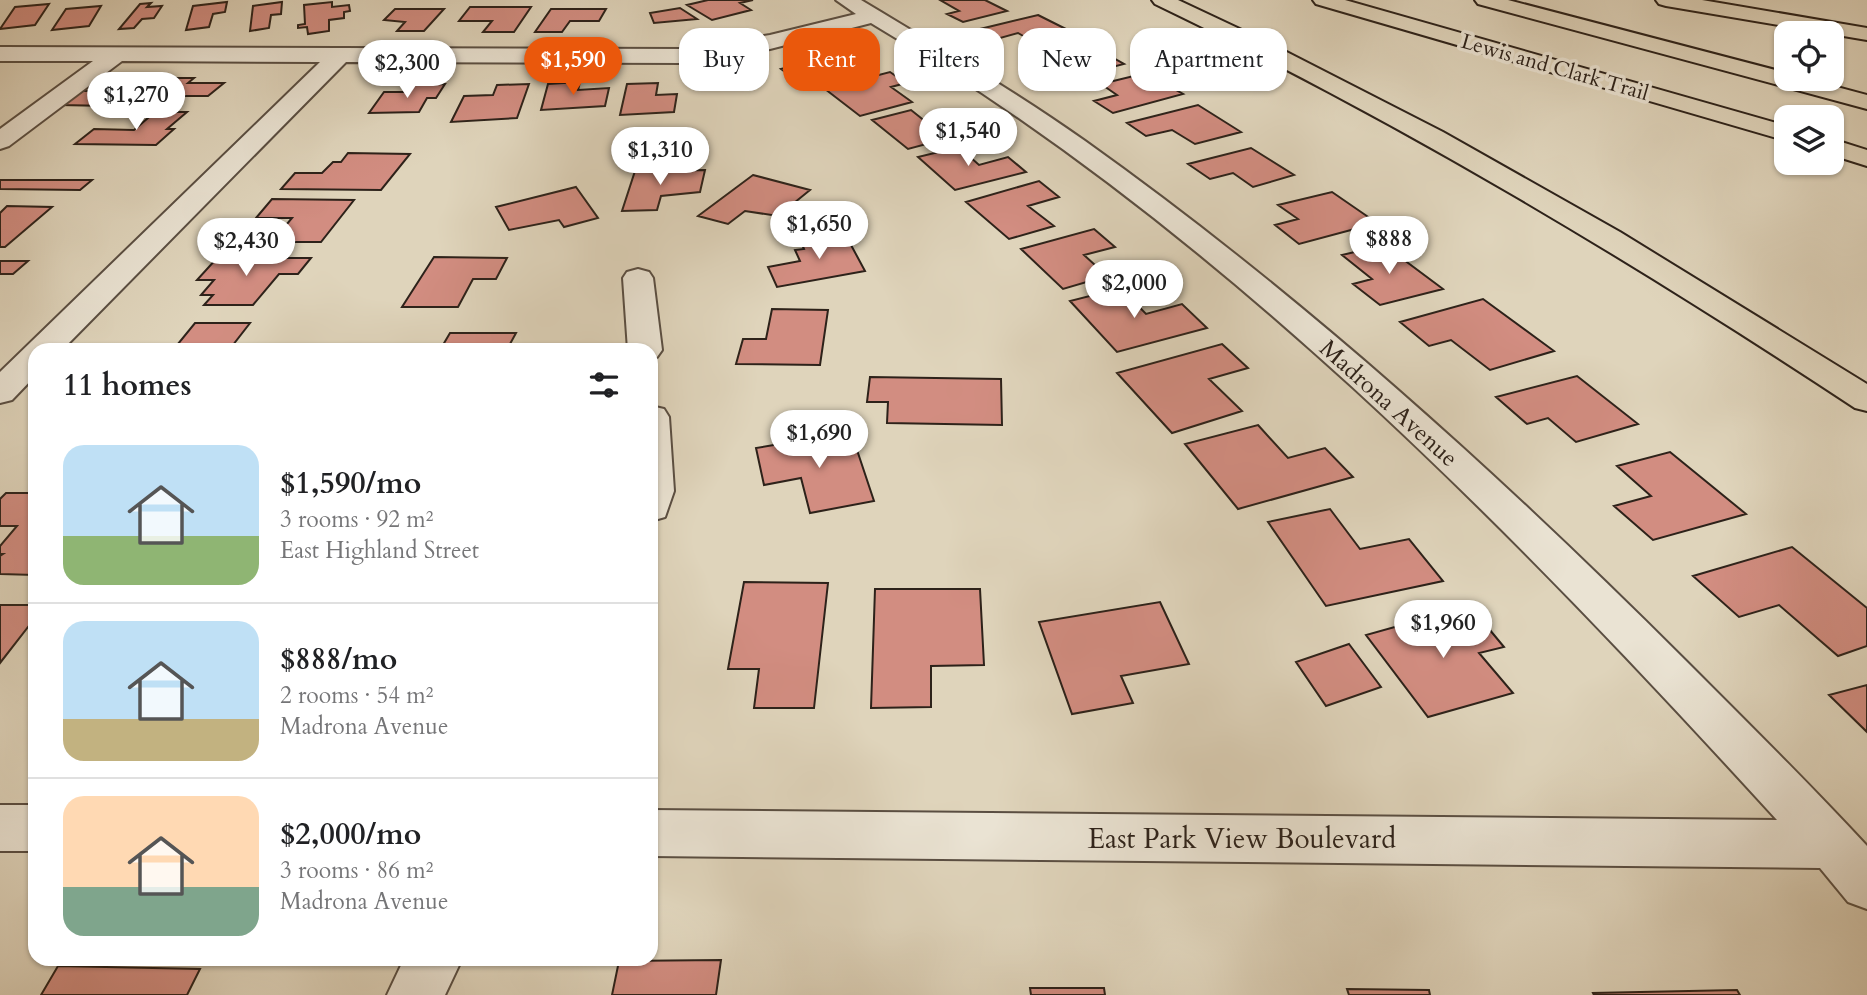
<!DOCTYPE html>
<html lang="en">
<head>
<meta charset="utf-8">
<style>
	body { margin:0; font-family:Cardo,serif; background:#f2f2f2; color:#202124; height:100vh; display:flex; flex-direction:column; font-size:26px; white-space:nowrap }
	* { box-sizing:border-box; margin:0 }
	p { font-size:23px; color:#757577 }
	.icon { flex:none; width:38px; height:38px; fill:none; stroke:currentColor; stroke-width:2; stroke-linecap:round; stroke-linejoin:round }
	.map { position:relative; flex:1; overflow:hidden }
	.sheet { position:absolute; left:28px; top:343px; width:630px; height:623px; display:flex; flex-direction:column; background:#fff; border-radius:21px; box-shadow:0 2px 5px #0004 }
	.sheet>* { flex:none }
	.hud { position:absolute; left:679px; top:28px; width:665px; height:63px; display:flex; gap:14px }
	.fabs { position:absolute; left:1774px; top:21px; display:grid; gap:14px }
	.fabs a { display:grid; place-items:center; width:70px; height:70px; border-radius:14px; background:#fff; box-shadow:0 2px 5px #0004; font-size:35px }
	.price { position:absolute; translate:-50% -60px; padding:0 16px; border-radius:24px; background:#fff; color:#222; font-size:23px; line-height:46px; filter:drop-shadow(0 2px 4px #0008) }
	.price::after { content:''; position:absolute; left:50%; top:42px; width:21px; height:16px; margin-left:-10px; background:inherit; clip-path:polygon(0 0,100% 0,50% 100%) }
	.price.active { background:#ea580c; color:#fff }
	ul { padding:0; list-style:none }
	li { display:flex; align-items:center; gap:21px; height:175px; padding:0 35px }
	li+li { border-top:2px solid #e0e0e0 }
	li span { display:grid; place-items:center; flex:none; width:196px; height:140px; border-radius:21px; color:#555 }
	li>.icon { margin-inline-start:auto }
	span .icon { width:84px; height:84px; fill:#fffc; stroke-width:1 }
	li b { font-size:30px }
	h2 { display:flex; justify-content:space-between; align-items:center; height:84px; padding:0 35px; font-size:30px }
	.pill { padding:0 24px; border-radius:21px; background:#fff; box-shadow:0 2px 5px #0004; font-size:24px; line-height:63px }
	.pill.active { background:#ea580c; color:#fff }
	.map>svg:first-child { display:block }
	.building { fill:#d28d81; stroke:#2d221a; stroke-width:2 }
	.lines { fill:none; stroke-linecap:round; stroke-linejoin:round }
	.minor-casing { stroke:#5a4e42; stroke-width:4 }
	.highway-casing { stroke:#2d221a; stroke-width:4 }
	.minor { fill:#eae3d3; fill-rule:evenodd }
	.highway { fill:#dfd4bb; fill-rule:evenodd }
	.labels { text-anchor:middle; stroke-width:7; stroke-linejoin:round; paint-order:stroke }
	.far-street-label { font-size:21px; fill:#2d221a; stroke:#eae3d3 }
	.street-label { font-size:24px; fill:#2d221a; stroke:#eae3d3 }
	.near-street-label { font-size:28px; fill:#2d221a; stroke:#eae3d3 }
</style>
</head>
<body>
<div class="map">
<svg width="1867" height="995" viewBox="0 0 1867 995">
	<rect width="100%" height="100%" fill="#dfd4bb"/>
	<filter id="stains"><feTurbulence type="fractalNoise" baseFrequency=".00286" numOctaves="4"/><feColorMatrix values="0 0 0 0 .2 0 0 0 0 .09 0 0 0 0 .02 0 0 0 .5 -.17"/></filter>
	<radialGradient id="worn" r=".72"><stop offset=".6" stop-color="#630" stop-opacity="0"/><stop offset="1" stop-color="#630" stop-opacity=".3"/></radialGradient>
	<path class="building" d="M708,0H753L740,3L751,10L712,20L687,5Z
		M940,0H985L1007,11L963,22L947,14L959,11Z
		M227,2L225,12L213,14L209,27L186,30L193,6Z
		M282,2L281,14L271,15L269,28L250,31L253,6Z
		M332,2V7L349,5L350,11L344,12V18L329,20V31L308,34L307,27L298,28V25L305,24L304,5Z
		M151,3L147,7L162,6L154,18L142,19L134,28L119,29L140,4Z
		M49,4L35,25L0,29L15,7Z
		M101,6L89,26L52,30L66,9Z
		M470,7H531L514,32H483L492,21H459Z
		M680,8L697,19L654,23L650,13Z
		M395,9H444L424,31H397L405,22L384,20Z
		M551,9H606L599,21H570L562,32H535Z
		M1038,15L1070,31L1032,41L1018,33L993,40L976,30Z
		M1083,41L1124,64L1066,79L1047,67L1063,63L1043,51Z
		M834,56L842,61L860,56L875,66L803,85L781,69Z
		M890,72L906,83L891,87L912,102L860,116L825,89Z
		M1146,73L1183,94L1113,113L1094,101L1117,95L1101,84Z
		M137,78H194L188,83H224L208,96H123L109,106L62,105L81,91H120Z
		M580,82L578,90L609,88L605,106L541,110L548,84Z
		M658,83L656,95L677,94L674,112L620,115L627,84Z
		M445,84L436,98H427L419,112L369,113L384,92H410L414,85Z
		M529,84L517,118L451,122L464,96L493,95L497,85Z
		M1198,105L1241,132L1195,144L1172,130L1146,136L1127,123Z
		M911,110L931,126L958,118L975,131L908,149L872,120Z
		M155,112H187L167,129H174L156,145L75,144L94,129L134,130Z
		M959,147L979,165L1008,157L1026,172L955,190L918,157Z
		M1251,148L1294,175L1253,187L1233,173L1210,179L1188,164Z
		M348,153L410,154L381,190L281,189L295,173H322L333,162H341Z
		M705,170L700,192L661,196L657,210L622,211L635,171Z
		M753,175L810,190L778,216L745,211L728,224L698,216Z
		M0,180H92L80,190L0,189Z
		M1039,181L1059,197L1028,206L1054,226L1009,239L966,202Z
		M576,187L598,218L564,227L559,220L509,230L496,207Z
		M1332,192L1377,223L1299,244L1275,225L1298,219L1278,205Z
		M272,199L354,200L321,242H272L292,218H256Z
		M7,206L52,207L5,247H0V213Z
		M1094,229L1115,247L1084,255L1107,276L1063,289L1021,249Z
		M844,232L865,271L777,287L768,267L800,261L795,250L804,249L800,240Z
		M1384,245L1443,289L1380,305L1353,284L1372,279L1342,255Z
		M434,257L507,258L496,279H473L458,307H402Z
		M217,258H311L298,274H279L253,305H204L213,295H201L214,280H197Z
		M0,261H28L13,274H0Z
		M1121,288L1146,314L1182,304L1207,328L1117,352L1070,301Z
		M1483,299L1554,351L1490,370L1451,340L1429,346L1400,322Z
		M772,309L828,310L820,365L736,364L743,339H766Z
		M195,323H250L229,350H173Z
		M450,333H516L510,344H520L517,350H440Z
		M1222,344L1248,368L1209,379L1242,411L1172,433L1117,373Z
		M1577,376L1638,424L1576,442L1548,418L1527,424L1496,397Z
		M870,377L1001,379L1002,425L887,423L888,402H867Z
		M1258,425L1288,458L1325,448L1353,477L1238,509L1185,444Z
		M851,432L874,501L810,513L801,478L764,485L756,448Z
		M1670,452L1746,514L1653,540L1614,506L1651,496L1617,466Z
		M6,493H35V575L0,574V556L3,554H0V546L17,526H0V499Z
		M1330,509L1360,549L1409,539L1443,581L1326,606L1268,522Z
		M1792,547L1867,608V646L1838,656L1779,605L1739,617L1693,576Z
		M744,582L828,583L814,708H754L759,669H728Z
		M875,589H980L984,665L931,666V707L871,708Z
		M1160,602L1189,664L1121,676L1133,703L1072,714L1039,622Z
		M0,605H35V618L0,663Z
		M1470,606L1504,647L1479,653L1513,693L1428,717L1366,635Z
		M1349,644L1381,687L1326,706L1296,662Z
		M1867,685V732L1829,695Z
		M721,960L716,995H612L619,961Z
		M58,966L200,969L187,995H41Z
		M1030,988H1104L1105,995H1031Z
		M1347,989L1429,990L1430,995H1349Z
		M1737,990L1740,995H1594L1593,993Z"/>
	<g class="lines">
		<defs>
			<path id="minor" d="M836,0H861L881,12C950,54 1019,94 1085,141C1300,294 1498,473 1685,660C1746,721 1808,782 1867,846V909L1848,902L1820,868L651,856V810L1777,820C1506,523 1219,229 871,23L770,49L687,63L346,62L62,350H35V376L12,400L0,403V372L320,62L122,61L9,146L0,149V129L93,61H0V47L687,49L770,35L856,14Z
				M638,269L649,272L653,278L662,350L657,357L651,358V350H628L623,278L627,272Z
				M651,406L664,409L669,417L674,491L665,517L651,521Z
				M0,805H35V851H0Z
				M404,959H462L445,995H387Z"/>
			<path id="highway" d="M1152,0H1178L1261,39L1443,132L1620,232L1867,384V411L1855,408C1629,259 1399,121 1155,4Z
				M1313,0H1345L1787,126V141L1316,4Z
				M1475,0H1508L1787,73V79H1807L1867,95V109L1478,4Z
				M1656,0H1702L1867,28V40L1666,6L1659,4Z
				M1832,139L1867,150V166L1832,155Z"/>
		</defs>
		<use href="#minor" class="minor-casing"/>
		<use href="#highway" class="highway-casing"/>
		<use href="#minor" class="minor"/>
		<use href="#highway" class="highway"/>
	</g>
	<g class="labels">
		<g class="far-street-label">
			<text transform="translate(1555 67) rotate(16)" y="7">Lewis and Clark Trail</text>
		</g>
		<g class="street-label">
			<text transform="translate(1389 403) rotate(42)" y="8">Madrona Avenue</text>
		</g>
		<g class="near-street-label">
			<text x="1242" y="848">East Park View Boulevard</text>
		</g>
	</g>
	<rect width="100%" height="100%" filter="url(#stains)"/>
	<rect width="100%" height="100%" fill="url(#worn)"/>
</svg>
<div class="fabs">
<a><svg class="icon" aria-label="locate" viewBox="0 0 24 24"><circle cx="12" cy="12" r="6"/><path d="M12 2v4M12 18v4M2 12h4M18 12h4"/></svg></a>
<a><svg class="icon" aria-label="layers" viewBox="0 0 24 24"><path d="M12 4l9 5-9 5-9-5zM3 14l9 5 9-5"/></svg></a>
</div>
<b class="price active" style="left:573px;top:97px">$1,590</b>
<b class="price" style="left:407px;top:100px">$2,300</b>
<b class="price" style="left:136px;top:132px">$1,270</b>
<b class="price" style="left:968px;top:168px">$1,540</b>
<b class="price" style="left:660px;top:187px">$1,310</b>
<b class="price" style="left:819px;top:261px">$1,650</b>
<b class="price" style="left:1389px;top:276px">$888</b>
<b class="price" style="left:246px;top:278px">$2,430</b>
<b class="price" style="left:1134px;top:320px">$2,000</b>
<b class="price" style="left:819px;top:470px">$1,690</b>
<b class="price" style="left:1443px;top:660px">$1,960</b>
<div class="hud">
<a class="pill">Buy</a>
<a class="pill active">Rent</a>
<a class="pill">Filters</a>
<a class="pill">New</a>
<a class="pill">Apartment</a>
</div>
<section class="sheet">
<h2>11 homes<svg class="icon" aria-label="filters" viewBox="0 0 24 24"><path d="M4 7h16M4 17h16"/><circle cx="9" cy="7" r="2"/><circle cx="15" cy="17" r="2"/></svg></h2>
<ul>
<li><span style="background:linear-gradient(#bfe0f5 65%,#8fb573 0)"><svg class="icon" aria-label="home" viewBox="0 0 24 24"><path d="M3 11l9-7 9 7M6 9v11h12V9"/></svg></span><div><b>$1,590/mo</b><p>3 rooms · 92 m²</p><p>East Highland Street</p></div></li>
<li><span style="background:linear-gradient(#bfe0f5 70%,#c2b280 0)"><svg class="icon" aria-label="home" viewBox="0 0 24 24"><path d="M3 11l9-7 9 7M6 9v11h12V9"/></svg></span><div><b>$888/mo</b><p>2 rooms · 54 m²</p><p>Madrona Avenue</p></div></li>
<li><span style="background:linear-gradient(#ffd9b3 65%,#7fa58c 0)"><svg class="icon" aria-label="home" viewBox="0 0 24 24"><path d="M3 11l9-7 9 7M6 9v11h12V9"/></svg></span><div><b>$2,000/mo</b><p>3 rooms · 86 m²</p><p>Madrona Avenue</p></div></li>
</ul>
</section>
</div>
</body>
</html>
